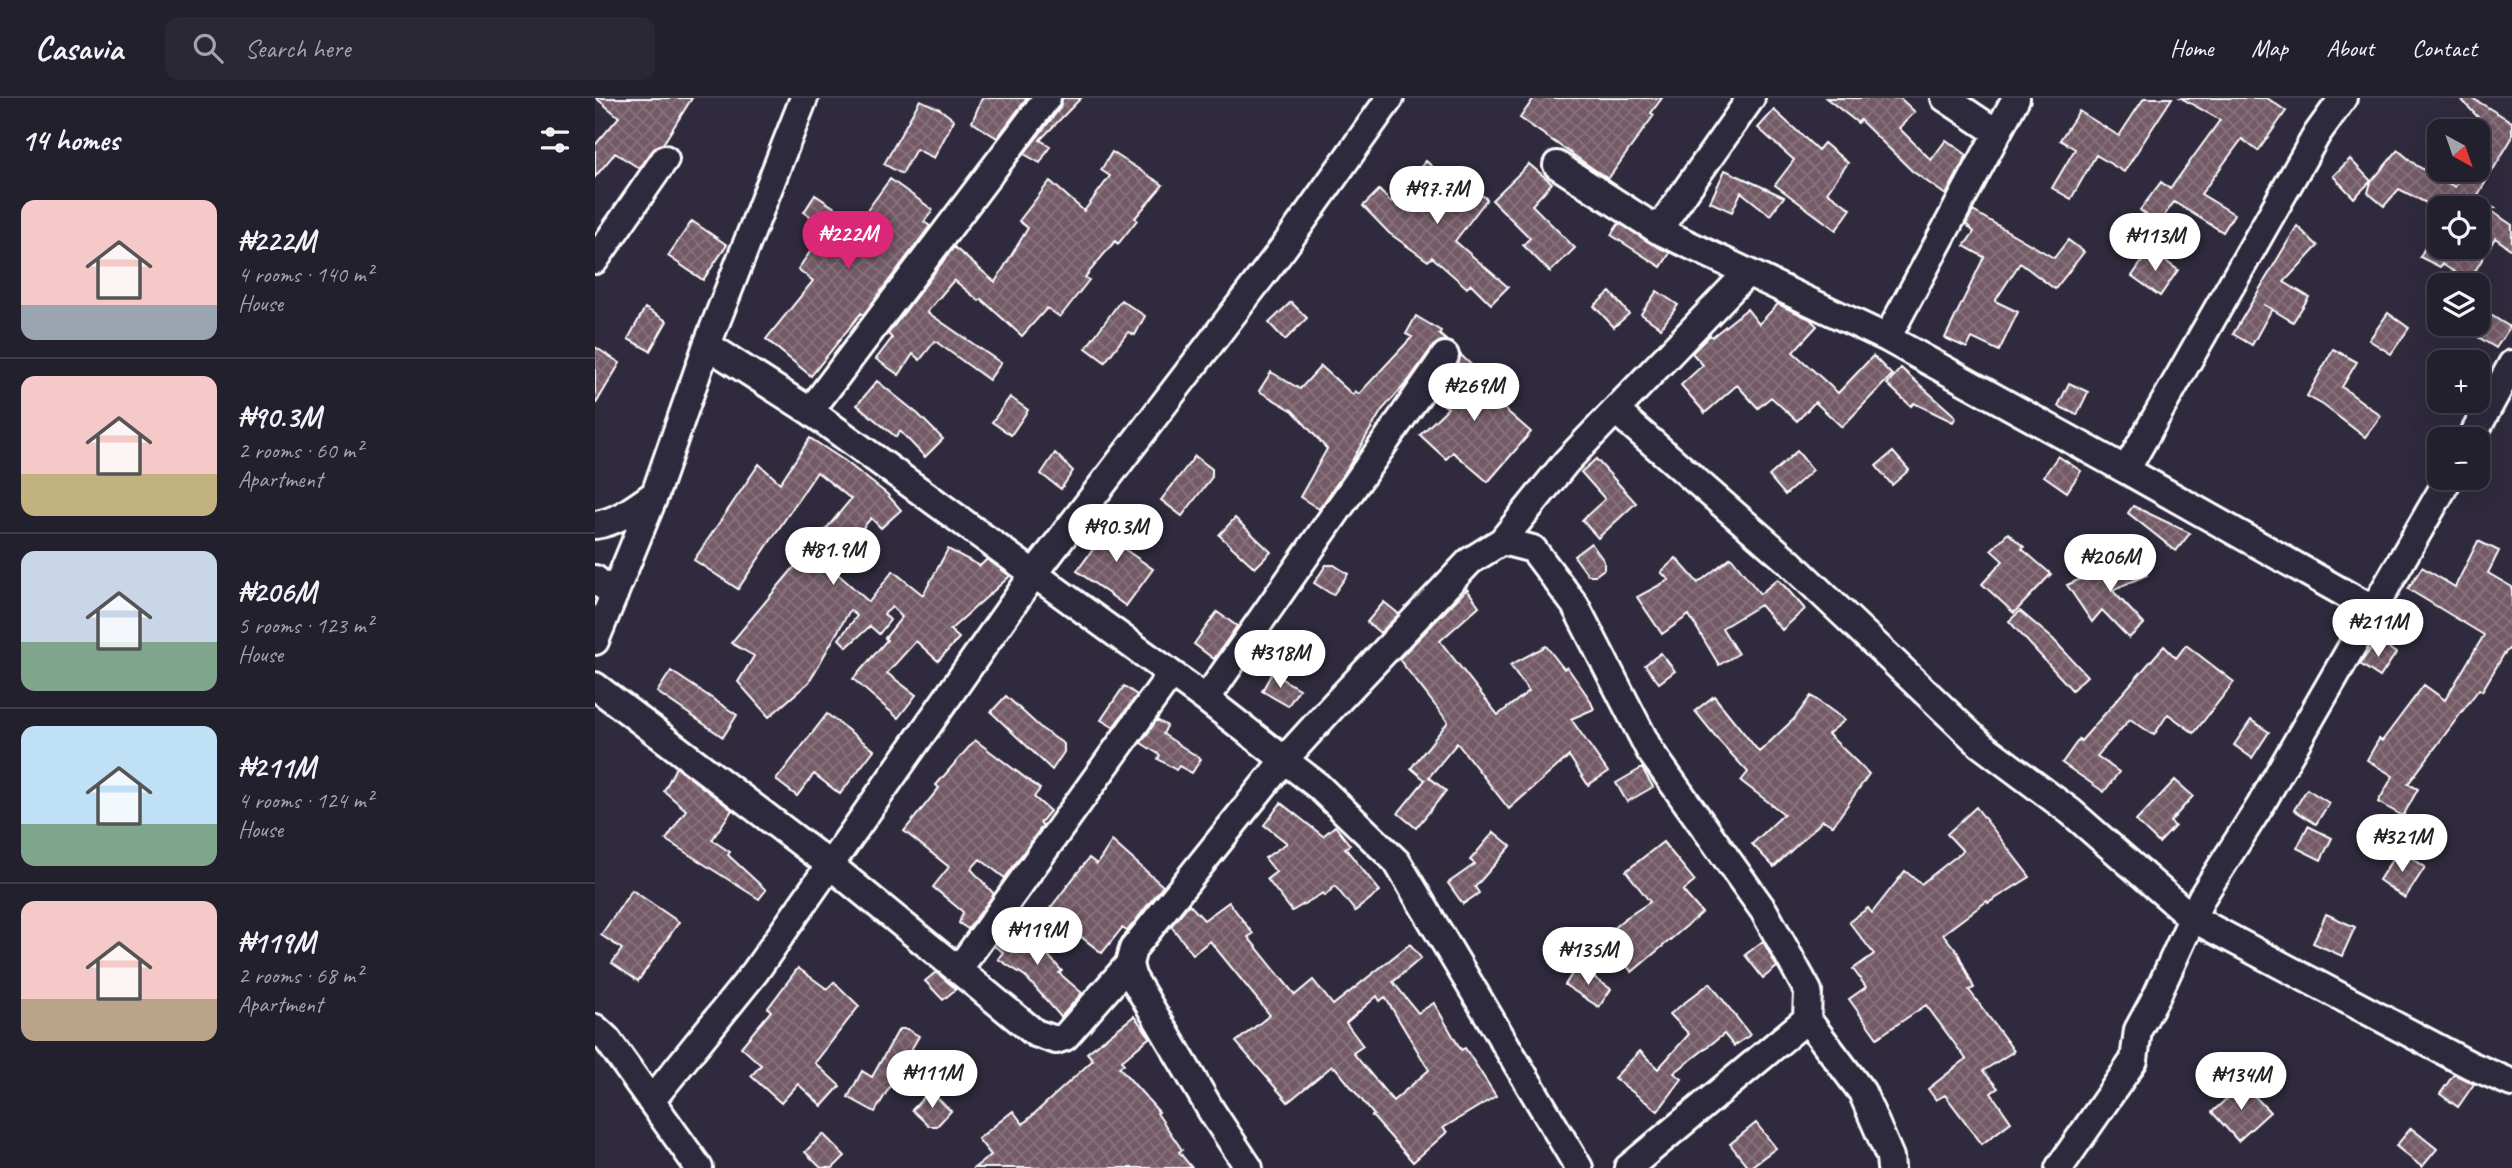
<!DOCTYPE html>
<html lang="en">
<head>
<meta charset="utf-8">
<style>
	body { margin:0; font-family:Caveat,sans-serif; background:#2b2836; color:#f1f3f6; height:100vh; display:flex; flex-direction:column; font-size:26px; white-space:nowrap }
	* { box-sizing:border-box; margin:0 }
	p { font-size:23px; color:#a3a3aa }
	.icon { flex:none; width:38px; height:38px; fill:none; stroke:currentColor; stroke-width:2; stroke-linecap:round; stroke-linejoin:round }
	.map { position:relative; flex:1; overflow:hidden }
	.side { display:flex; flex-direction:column; background:#23202e; width:595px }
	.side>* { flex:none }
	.needle { width:46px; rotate:140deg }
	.buttons { position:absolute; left:1832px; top:21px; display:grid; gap:14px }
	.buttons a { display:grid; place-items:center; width:63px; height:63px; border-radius:14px; background:#23202e; box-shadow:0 7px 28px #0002,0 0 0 2px #403e4a; font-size:35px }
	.price { position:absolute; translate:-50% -60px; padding:0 16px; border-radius:24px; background:#fff; color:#222; font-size:23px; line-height:46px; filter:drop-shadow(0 2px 4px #0008) }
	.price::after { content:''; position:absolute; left:50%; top:42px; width:21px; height:16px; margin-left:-10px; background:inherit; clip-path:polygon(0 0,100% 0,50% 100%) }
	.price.active { background:#db2777; color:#fff }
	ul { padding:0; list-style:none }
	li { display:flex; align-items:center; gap:21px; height:175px; padding:0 21px }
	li+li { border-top:2px solid #403e4a }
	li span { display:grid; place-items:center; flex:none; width:196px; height:140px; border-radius:14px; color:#555 }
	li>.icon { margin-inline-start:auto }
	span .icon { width:84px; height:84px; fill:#fffc; stroke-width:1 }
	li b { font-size:30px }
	h2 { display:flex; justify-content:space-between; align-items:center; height:84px; padding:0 21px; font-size:30px }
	header { display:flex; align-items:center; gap:42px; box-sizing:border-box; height:98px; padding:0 35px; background:#23202e; border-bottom:2px solid #403e4a }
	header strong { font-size:33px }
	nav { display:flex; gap:38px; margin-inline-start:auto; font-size:24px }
	.search { width:490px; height:63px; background:#2b2836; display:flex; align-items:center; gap:18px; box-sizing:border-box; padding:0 24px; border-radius:14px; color:#a3a3aa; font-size:26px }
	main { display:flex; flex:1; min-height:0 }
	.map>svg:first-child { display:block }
	.building { fill:url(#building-cross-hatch); stroke:#fff; stroke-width:2; fill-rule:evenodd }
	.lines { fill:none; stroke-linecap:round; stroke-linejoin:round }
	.minor-casing { stroke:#fff; stroke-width:32 }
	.minor { stroke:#2f2a3d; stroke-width:26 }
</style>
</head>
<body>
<header>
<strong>Casavia</strong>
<div class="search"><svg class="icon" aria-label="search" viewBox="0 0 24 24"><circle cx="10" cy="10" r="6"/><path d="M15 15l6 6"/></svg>Search here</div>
<nav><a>Home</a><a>Map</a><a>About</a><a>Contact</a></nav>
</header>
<main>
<section class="side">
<h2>14 homes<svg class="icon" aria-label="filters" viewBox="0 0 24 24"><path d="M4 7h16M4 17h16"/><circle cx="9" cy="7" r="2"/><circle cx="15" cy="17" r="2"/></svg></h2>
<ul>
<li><span style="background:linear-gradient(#f6c9c9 75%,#9aa5b1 0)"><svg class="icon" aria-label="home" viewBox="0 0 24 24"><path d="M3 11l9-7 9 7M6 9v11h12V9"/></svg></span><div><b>₦222M</b><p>4 rooms · 140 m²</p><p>House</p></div></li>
<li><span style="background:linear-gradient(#f6c9c9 70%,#c2b280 0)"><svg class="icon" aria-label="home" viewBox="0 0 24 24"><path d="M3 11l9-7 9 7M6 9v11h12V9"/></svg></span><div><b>₦90.3M</b><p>2 rooms · 60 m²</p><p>Apartment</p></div></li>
<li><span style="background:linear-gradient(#c9d6e8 65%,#7fa58c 0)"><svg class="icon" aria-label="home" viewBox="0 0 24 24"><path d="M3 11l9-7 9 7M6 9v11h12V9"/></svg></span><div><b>₦206M</b><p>5 rooms · 123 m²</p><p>House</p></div></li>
<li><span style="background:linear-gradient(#bfe0f5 70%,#7fa58c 0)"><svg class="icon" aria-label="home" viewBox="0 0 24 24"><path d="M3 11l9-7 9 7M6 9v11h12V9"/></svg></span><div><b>₦211M</b><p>4 rooms · 124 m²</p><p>House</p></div></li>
<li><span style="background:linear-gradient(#f6c9c9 70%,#b9a48a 0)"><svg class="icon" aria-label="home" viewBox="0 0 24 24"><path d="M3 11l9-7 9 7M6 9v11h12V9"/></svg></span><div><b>₦119M</b><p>2 rooms · 68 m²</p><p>Apartment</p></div></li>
</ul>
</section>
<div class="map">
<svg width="1917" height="1070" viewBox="0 0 1917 1070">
	<defs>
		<pattern id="building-cross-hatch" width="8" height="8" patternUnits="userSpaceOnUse" patternTransform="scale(1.75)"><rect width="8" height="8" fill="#735a66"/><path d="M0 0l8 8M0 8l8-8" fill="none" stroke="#88737d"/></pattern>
	</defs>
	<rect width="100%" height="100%" fill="#2f2a3d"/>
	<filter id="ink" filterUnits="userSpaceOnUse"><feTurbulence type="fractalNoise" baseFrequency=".0143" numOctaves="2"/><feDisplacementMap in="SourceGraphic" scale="14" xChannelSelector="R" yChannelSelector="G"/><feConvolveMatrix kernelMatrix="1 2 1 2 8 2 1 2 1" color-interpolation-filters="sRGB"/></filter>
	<g filter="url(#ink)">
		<path class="building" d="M1,0H97L68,46L58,52L44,70L20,55L0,79V47L24,19Z
			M387,0H432L402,40L377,24Z
			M467,0H486L445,42L455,48L445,65L429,56L465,10Z
			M939,0H1067L1056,15L1059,17L1013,81L925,20Z
			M1231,0H1305L1320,14L1304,30L1336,62L1351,42L1372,57L1351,97L1317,73L1265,22L1263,25Z
			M1549,0H1577L1529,74L1501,57L1476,101L1457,90L1480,51L1465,42L1484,13L1524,38Z
			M1586,0H1672L1691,13L1663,53L1647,41L1606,96L1639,116L1628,134L1579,104L1563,126L1545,112L1566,84L1575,91L1625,22Z
			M1865,0H1877L1917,24V40L1881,100L1899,110H1892L1917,127V152L1900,140L1874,183L1847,166L1845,169L1825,159L1844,123V149H1883V110H1841L1804,91L1789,108L1773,95L1776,84L1803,52L1822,68L1860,89L1871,72H1883V51L1895,32Z
			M325,2L345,11L359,22L339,60L321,51L307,76L289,66Z
			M1179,12L1223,52L1229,45L1253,65L1232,94L1256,111L1241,132L1180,87L1199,62L1163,30Z
			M517,54L568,87L540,120L542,122L523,146L520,143L490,179L494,182L465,219L452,210L427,238L386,201L384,203L359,182L332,214L406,265L394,282L340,243L325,262L318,256L304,277L281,261L297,240L293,236L359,149L400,184L433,130L424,123L455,83L489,113L515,78L506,72Z
			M1755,61L1776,83L1759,100L1738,78Z
			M831,63L870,97L876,89L892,101L860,143L913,189L896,206L876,186L872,190L837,159L833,163L794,135L768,108L784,92L796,104Z
			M934,66L957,85L937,107L980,150L955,174L928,147L935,140L897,102Z
			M1130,72L1152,82L1189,99L1175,117L1146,94L1137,114L1115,104Z
			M295,81L338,112L329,124L335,128L268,217L266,215L216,278L171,241L218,183L203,171L232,130L209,114L220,97L263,125Z
			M1378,113L1459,160L1473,142L1489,154L1460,191L1425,165L1400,203L1423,214L1404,253L1377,240L1372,250L1350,240L1389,159L1369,148L1379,134L1371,126Z
			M97,123L132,147L108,182L73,158Z
			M1024,125L1055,145L1075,155L1066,169L1016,137Z
			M1702,128L1723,148L1689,184L1714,199L1698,224L1668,206L1677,211L1657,247L1638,236Z
			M1555,152L1583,172L1565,198L1537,178Z
			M1062,193L1083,207L1066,230L1046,216Z
			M1015,194L1034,216L1019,229L999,208Z
			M526,202L550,218L540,237L533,234L510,264L491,250Z
			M696,204L712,220L690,242L674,225Z
			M1183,206L1215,221L1222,228L1198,254L1243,295L1278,258L1297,277L1247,329L1220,304L1202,323L1176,299L1163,310L1142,287L1110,315L1086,287L1108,267L1097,255L1115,237L1117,239L1152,211L1164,226Z
			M1883,209L1915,229L1901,250L1883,239Z
			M50,210L72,223L55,253L33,241Z
			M1793,215L1814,230L1796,256L1774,242Z
			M821,218L846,233L844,236L851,242L844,244L838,248L814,282L787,312L752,371L724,411L705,399L732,351L698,313L664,293L676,274L705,291L726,268L758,297L760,293L764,296L817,239L811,236Z
			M0,249L25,265L0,307Z
			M1738,251L1762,264L1747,289L1786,318L1770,339L1728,307L1712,298Z
			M865,256L904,294L897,300L936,334L893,384L858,354L851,361L825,337L853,310L840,300L863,267Z
			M1306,270L1361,319L1358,324L1319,305L1316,308L1292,286Z
			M282,283L323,316L348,341L330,359L305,333L301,339L262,307Z
			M1474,285L1493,294L1482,317L1463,308Z
			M415,299L433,312L416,337L397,324Z
			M215,340L250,363L292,396L306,412L286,430L276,420L235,469L274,504L298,473L328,497L353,451L385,468L392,461L415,478L355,532L364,540L343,563L321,543L292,575L321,597L303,620L258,581L292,542L290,540L307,519L297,509L289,516L295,522L284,536L275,528L252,549L244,541L262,518L255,512L214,584L174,619L143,584L159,558L136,545L256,401L222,374L143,491L99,462L164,366L185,385Z
			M1202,353L1218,372L1190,397L1174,378Z
			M1298,354L1314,372L1297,387L1281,368Z
			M460,355L478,373L466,391L446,376Z
			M600,358L617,371V379L587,418L566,402Z
			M1463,358L1486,373L1472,394L1449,378Z
			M1001,361L1041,405L1003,440L987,422L1010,401L986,374Z
			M1538,408L1595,435L1581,453L1533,415Z
			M526,418L543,434L528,450L558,471L531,508L482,473L510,435Z
			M640,420L676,454L660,470L624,437Z
			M1413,435L1429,449L1427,451L1456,476L1419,515L1387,486L1408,463L1396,452Z
			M1883,443L1904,453L1893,475L1917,489V548L1909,556L1887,593L1884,591L1813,686L1823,691L1808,718L1783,704L1798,678L1772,662L1784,641L1787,643L1829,587L1850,602L1889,537L1813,491L1827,469L1860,489Z
			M996,445L1009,463V471L1001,477H993L979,458Z
			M1543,456L1552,477L1517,492L1549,526L1534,540L1507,512L1497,524L1472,487Z
			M1136,459L1165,496L1183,481L1210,511L1187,532L1165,507L1127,530L1143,556L1124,567L1094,517L1067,536L1042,499L1074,482L1066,474L1081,460L1103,485Z
			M731,467H739L753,476L738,497L719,485Z
			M872,491L884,508L845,543L903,617L934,593L915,567L951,548L969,571L972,569L994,600L999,611L976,621L1013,674L993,687L974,658L914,711L862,645L834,679L851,693L821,730L803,715L830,682L816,670L853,624L804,561Z
			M789,504L804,516L785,535L772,524Z
			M1425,513L1458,541L1492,578L1477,592L1414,523Z
			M622,514L642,528L619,561L599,546Z
			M1782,542L1801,555L1785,579L1765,566Z
			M1591,547L1639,584L1599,635L1573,616L1559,637L1535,621L1502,658L1524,674L1509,694L1467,665L1484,641L1486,643L1569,548L1581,560Z
			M1066,555L1080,573L1064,585L1050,567Z
			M76,573L142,617L128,639L62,594Z
			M677,575L704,591L693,608L667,593Z
			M529,588L542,597L518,629L506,622Z
			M411,598L447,631L469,646V654L457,672L396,614Z
			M1119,598L1164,654L1199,621L1216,598L1250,622L1233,636L1274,676L1238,728L1228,722L1179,769L1157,746L1189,716L1146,683L1153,674L1125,644L1100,613Z
			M232,616L279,652L245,696L219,676L202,698L181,682Z
			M562,622L572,628L568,636L606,661L597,675L584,668L581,672L563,661L565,657L546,645Z
			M1656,622L1674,634L1657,660L1639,647Z
			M380,642L445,691L439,699L455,713L445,725L448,727L410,780L385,761L376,771L399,796L373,831L364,825L368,814L338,789L354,769L309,733L344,690L341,687Z
			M81,669L137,712L117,742L135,754L133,757L171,792L164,801L71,742L91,712L69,693Z
			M1047,670L1058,689L1032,704L1021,685Z
			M1580,682L1598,698L1575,724L1580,728L1564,745L1541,723Z
			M1712,691L1734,705L1721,726L1699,712Z
			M686,705L728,738L740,728L755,747L750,750L785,793L760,813L740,788L730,798L728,795L697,813L672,781L681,774L670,760L692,745L669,727Z
			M1381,709L1435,779L1393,805L1392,803L1348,836L1363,855L1379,890L1374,892L1419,953L1388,973L1403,990L1396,995L1416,1024L1387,1046L1350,997L1341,1002L1333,991L1371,961L1331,907L1282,940L1254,901L1271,889L1258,871L1279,856L1254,824L1273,810L1277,815L1310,773L1326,786L1368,753L1352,736Z
			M1713,728L1737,740L1726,762L1702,750Z
			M899,734L916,748L880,789L884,795L868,806L853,785L880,766L875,762Z
			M517,743L568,788L532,833L527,830L507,855L453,813L494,760L502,766Z
			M1068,744L1100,783L1088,793L1107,815L1037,874L1007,840L1029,821L1055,804L1031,773Z
			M1804,751L1830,769L1810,800L1784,782Z
			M37,792L84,824L43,883L17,865L27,851L6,837Z
			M634,804L658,836L653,839L700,897L718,882L738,907L815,846L826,860L798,884L823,915L839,905L866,952L870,950L901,998L848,1030L852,1034L818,1064L777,1018L779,1017L740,969L738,970L737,968L693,1004L641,944L675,917L615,843L598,856L576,828L594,806L609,822ZM782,898L785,903L790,899L834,972L798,1003L758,955L768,948L751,925Z
			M1731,816L1760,829L1747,858L1718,845Z
			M420,820L467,873L464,875L487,895L466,919L430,878L403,861L408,854L399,848Z
			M1168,843L1182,869L1168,880L1150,857Z
			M982,868L1016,891L1004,909L970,887Z
			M203,870L232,891L239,884L264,908L220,965L245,988L227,1008L203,986L186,1005L156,978L166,967L146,949L176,913L173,910Z
			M341,874L361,891L348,902L330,883Z
			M1115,885L1155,937L1139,948L1129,936L1079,975L1087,981L1063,1013L1019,980L1045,953L1063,971L1094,936L1075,916Z
			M539,918L555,939L527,963L529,966L524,969L564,1014L562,1015L587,1052L584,1054L597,1070H379L396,1057L383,1041L418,1013L428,1026L498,962L492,955Z
			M304,931H312L324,938L280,1014L253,999L267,973L277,979Z
			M1859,976L1879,986L1863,1009L1845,996Z
			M1648,986L1675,1014L1643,1043L1617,1014Z
			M335,993L356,1013L342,1028H334L317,1012Z
			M1161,1025L1181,1050L1154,1070L1135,1046Z
			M1816,1030L1842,1051L1827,1069L1801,1048Z
			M228,1036L250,1058L238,1070H226L210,1054Z"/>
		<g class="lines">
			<defs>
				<path id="minor" d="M1350,0L1401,34
					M962,67L1063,132L1292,240L1531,372L1722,36L1748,0
					M1063,132L1156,0
					M0,162L70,61
					M1292,240L1421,0
					M112,247L215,313L611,601L723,688L802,764L984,1070
					M215,313L452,0
					M1021,313L1194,464L1385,646L1476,714L1597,820L1875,967L1917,985
					M1876,341L1917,266
					M1531,372L1779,512
					M0,427C23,424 41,409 60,396
					M907,443L971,364L1151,176
					M0,481L19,497
					M0,543L60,396L112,247L209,0
					M0,588L235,767L440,935L461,942L470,939L534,866
					M611,601L850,258
					M363,872L576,576
					M1212,921L1267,994L1295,1059L1296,1070
					M0,930L12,941L104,1070
					M56,1003L160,874L439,476L689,149L795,0
					M654,1070L617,1014L537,878L534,866L538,851L689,662L738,608L875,463L907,443L938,451L980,507L1055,653L1169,813L1213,893L1212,921L1033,1070
					M1464,1070L1539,962L1543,932L1562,897L1607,799L1665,708L1854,380"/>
			</defs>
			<use href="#minor" class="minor-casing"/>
			<use href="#minor" class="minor"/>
		</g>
	</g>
</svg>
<div class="buttons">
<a><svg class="needle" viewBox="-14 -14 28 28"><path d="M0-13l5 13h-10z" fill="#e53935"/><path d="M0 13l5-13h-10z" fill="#a3a3aa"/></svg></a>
<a><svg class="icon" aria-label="locate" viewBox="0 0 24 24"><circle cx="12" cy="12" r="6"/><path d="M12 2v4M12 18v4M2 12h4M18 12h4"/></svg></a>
<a><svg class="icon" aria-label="layers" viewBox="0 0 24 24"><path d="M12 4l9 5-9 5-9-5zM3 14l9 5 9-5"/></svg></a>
<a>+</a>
<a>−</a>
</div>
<b class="price" style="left:842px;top:128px">₦97.7M</b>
<b class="price active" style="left:253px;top:173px">₦222M</b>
<b class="price" style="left:1560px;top:175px">₦113M</b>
<b class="price" style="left:879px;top:325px">₦269M</b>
<b class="price" style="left:521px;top:466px">₦90.3M</b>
<b class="price" style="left:238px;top:489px">₦81.9M</b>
<b class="price" style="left:1515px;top:496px">₦206M</b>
<b class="price" style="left:1783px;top:561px">₦211M</b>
<b class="price" style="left:685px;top:592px">₦318M</b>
<b class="price" style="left:1807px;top:776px">₦321M</b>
<b class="price" style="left:442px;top:869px">₦119M</b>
<b class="price" style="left:993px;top:889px">₦135M</b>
<b class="price" style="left:337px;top:1012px">₦111M</b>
<b class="price" style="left:1646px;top:1014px">₦134M</b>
</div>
</main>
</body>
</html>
